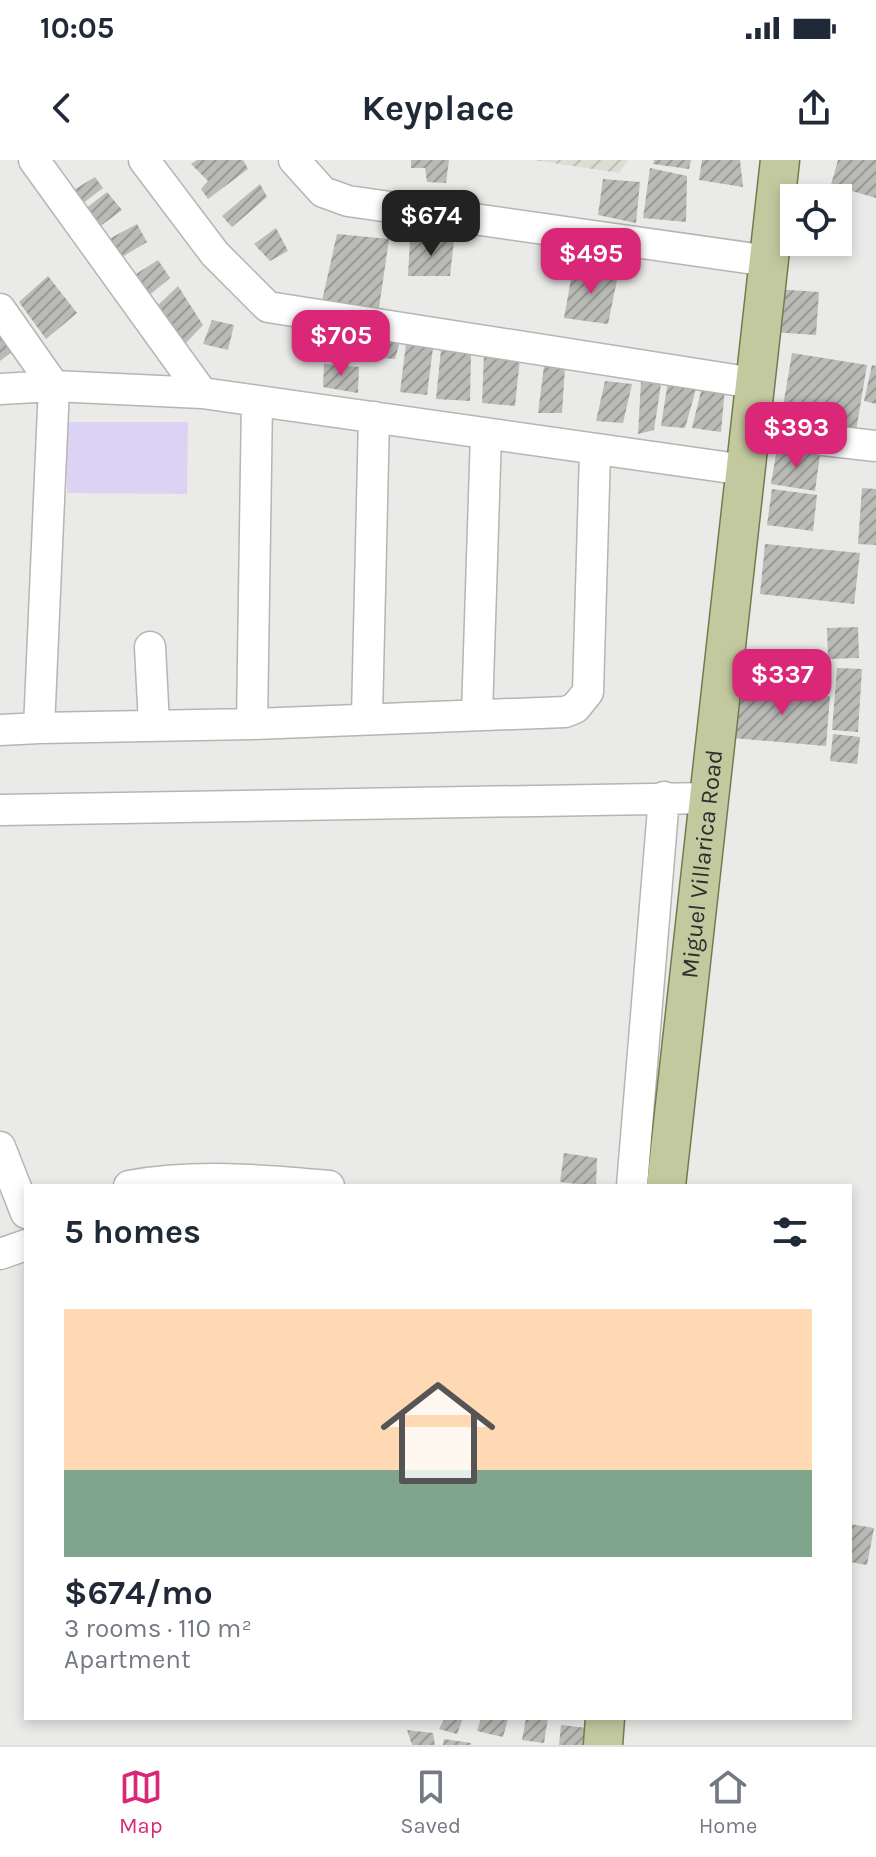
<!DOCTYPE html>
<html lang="en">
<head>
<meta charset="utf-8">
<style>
	body { margin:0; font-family:Karla,sans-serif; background:#f2f2f3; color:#1f2937; height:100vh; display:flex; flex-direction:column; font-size:30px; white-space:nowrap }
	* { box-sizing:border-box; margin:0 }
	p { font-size:26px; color:#747a83 }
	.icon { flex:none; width:44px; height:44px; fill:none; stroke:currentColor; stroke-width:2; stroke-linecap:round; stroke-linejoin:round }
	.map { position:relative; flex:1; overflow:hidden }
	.drawer { position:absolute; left:24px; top:1024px; width:828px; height:536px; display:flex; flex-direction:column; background:#fff; border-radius:0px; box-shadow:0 4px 12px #0003 }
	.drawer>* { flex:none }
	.tools { position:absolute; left:780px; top:24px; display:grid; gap:16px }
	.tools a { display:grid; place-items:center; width:72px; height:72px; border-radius:0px; background:#fff; box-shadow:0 4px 12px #0003; font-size:40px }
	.price { position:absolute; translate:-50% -68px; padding:0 18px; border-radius:16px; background:#db2777; color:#fff; font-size:26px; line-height:52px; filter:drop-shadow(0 2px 4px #0008) }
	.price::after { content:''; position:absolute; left:50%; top:48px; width:24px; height:18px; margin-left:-12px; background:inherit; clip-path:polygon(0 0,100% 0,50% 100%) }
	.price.active { background:#222; color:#fff }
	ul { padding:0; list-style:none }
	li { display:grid; align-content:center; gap:16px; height:424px; padding:0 40px }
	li+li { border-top:2px solid #e0e1e3 }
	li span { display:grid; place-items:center; height:248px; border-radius:0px; color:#555 }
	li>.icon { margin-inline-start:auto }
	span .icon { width:144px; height:144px; fill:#fffc; stroke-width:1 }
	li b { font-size:34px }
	h2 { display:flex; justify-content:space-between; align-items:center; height:96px; padding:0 40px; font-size:34px }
	.status { display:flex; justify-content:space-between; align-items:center; height:56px; padding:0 40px; background:#fff; direction:ltr }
	.status svg { height:22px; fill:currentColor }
	header { display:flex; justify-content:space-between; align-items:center; height:104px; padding:0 40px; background:#fff; font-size:36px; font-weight:700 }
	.tab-bar { display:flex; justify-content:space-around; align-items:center; height:112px; border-top:2px solid #e0e1e3; background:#fff; font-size:22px; color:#747a83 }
	.tab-bar a { display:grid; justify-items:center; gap:4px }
	.tab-bar .active { color:#db2777 }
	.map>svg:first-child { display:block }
	.industrial { fill:url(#industrial-furrows) }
	.grass { fill:#dcd2f4 }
	.building { fill:url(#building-hatch) }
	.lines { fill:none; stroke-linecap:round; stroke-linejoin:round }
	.minor-casing { stroke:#b5b5b2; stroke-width:33 }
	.major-casing { stroke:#757b4e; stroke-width:41 }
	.minor { stroke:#fff; stroke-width:30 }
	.major { stroke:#c3c99f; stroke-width:38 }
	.labels { text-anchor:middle; stroke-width:8; stroke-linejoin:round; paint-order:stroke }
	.street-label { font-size:24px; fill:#2e2e2d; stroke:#fffffe }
</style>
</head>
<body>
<div class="status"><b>10:05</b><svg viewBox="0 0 49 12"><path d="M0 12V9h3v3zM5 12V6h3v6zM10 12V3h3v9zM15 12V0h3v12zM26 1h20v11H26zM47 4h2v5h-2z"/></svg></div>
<header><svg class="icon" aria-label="back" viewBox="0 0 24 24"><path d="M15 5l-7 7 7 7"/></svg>Keyplace<svg class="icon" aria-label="share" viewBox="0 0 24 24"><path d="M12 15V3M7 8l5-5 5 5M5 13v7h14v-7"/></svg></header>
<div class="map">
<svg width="876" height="1585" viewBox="0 0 876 1585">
	<defs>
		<pattern id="industrial-furrows" width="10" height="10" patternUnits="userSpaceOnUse" patternTransform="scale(2)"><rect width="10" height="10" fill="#dcded4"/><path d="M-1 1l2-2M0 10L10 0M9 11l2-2" fill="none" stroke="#bdbfb6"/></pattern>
		<pattern id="building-hatch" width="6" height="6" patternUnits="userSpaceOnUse" patternTransform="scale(2)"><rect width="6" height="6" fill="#babab7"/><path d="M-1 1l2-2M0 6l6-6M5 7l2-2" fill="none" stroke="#989895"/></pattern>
	</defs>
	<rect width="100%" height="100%" fill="#eaebe8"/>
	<path class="industrial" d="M533,0H628L619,13Z"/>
	<path class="grass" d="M67,262H188L187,334L67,333Z"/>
	<path class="building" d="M197,0H243L248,9L208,39L201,29L208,21L191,4Z
		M411,0H449L446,23L427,22L425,8H411Z
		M654,0H691L689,9L653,4Z
		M702,0H740L743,27L699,20Z
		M838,0H876V38L831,25Z
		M650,8L687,16L686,62L643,58Z
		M95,17L103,28L82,44L72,31Z
		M603,19L640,22L636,63L598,55Z
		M260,24L267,37L232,67L222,56Z
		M107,32L122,50L95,70L85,49Z
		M137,64L147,82L117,100L109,79Z
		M276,68L288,91L270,101L254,84Z
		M337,74L389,79L379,148L322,141Z
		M410,80H454L450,116H408Z
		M158,100L170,118L147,137L136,114Z
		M573,108L618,115L608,164L564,158Z
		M48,116L77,153L46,179L19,142Z
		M178,126L203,165L184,185L155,148Z
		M776,129L819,132L816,175L772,172Z
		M212,160L234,165L228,190L203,184Z
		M320,173L375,177L370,196L315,193Z
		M0,174L13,191L0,201Z
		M382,178L400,181L395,199L379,198Z
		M406,184L433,188L427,235L400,232Z
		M441,190L471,194L470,241L436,239Z
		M484,193L520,198L515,246L482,243Z
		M792,193L867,205L855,277L780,264Z
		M324,204L359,207L358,233L323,227Z
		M872,205L876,206V244L864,241Z
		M544,206L565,207L562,253H538Z
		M605,221L632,224L623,263L596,261Z
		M668,221L698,222L685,268L661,266Z
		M641,222L661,224L654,270L638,274Z
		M702,227L725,228L721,272L692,268Z
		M777,288L820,295L815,331L771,324Z
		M862,328L876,329V385L858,384Z
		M772,329L817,335L813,371L767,365Z
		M765,384L860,393L854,444L760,434Z
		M858,467L859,498L828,499L827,468Z
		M837,508L862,509L858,572L832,570Z
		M738,528L830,536L826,586L733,578Z
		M833,574L860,577L857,604L830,601Z
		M564,993L597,998L596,1026L560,1022Z
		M850,1364L874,1368L867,1405L850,1402Z
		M445,1558H463L457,1574L439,1569Z
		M481,1558L508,1559L503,1577L477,1571Z
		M526,1558H548L544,1583L522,1580Z
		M561,1565L587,1568L586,1585H559Z
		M407,1570L433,1573L435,1585H412Z
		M444,1579L471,1583V1585H443Z"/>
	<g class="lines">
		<defs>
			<path id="minor" d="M34,0L202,233
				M144,0L215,94L268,147L754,223
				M294,0L323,32L348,41L769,101
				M0,149L54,226L39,568L252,564L257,241
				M0,229L54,226L202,233L745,310
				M749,264L823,280L876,286
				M150,487L154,564
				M477,554L486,274
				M367,557L374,257
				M252,564L565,552L575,548L588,532L595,292
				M0,570L39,568
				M0,650L708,638
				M0,987L26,1053
				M129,1026C195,1014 263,1020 329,1026
				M632,1026L664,637
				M0,1094L26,1085"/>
			<g id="major">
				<path id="s1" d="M666,1026L780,0"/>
				<path d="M603,1585L605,1558"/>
			</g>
		</defs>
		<use href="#minor" class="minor-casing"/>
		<use href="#major" class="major-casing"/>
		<use href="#minor" class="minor"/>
		<use href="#major" class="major"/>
	</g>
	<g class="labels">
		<g class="street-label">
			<text dy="8" stroke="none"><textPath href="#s1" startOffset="324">Miguel Villarica Road</textPath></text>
		</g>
	</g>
</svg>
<div class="tools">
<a><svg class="icon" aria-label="locate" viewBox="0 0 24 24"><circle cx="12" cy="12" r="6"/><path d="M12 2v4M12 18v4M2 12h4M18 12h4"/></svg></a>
</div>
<b class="price active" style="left:431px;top:98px">$674</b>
<b class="price" style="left:591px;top:136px">$495</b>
<b class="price" style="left:341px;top:218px">$705</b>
<b class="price" style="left:796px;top:310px">$393</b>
<b class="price" style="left:782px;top:557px">$337</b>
<section class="drawer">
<h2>5 homes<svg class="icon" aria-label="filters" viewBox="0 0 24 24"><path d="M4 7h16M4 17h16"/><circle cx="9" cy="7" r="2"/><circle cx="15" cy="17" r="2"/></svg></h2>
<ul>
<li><span style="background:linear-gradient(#ffd9b3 65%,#7fa58c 0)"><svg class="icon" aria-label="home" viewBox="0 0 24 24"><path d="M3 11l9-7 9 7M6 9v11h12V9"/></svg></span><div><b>$674/mo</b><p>3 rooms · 110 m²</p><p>Apartment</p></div></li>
</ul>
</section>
</div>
<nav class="tab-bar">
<a class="active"><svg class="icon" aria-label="map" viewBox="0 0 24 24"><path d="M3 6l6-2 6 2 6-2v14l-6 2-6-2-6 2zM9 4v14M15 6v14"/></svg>Map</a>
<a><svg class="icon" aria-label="saved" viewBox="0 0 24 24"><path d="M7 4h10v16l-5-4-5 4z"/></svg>Saved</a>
<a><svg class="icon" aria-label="home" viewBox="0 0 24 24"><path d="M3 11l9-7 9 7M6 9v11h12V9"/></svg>Home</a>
</nav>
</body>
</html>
